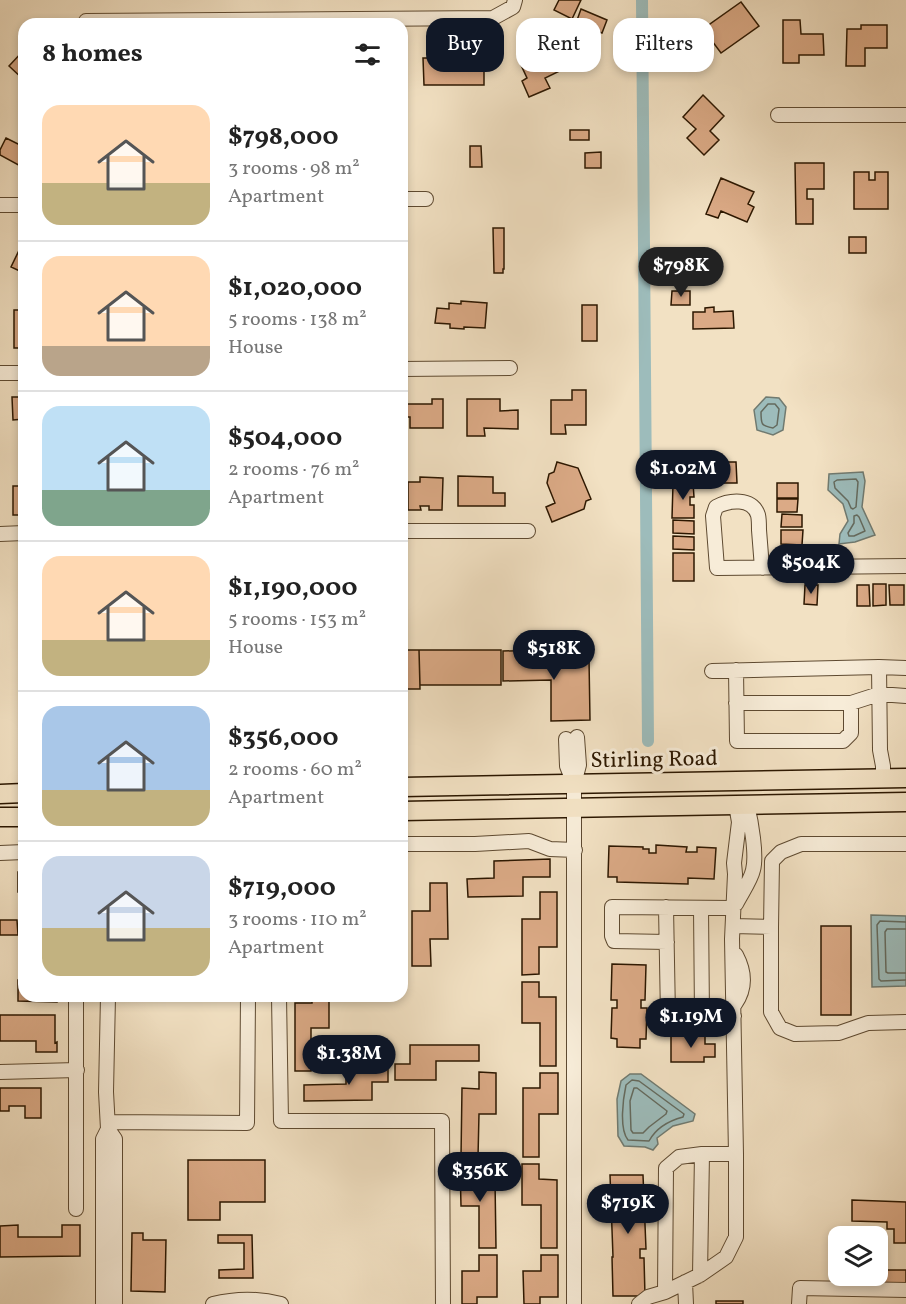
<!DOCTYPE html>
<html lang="en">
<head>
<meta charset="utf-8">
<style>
	body { margin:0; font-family:Vollkorn,serif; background:#f2f2f2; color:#222; height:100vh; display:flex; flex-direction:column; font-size:22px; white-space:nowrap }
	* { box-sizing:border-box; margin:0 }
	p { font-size:20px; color:#767676 }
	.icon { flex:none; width:33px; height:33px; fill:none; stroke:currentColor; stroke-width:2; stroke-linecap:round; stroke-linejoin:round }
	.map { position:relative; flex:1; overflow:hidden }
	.side { position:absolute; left:18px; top:18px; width:390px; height:984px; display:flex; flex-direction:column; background:#fff; border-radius:18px; box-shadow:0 3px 9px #0003 }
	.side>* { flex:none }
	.top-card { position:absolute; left:426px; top:18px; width:390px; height:54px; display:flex; gap:12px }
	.buttons { position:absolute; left:828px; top:1226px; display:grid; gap:12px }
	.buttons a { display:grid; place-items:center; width:60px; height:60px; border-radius:12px; background:#fff; box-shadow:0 3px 9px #0003; font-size:30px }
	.price { position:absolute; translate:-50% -51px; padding:0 14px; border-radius:21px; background:#111827; color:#fff; font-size:20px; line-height:39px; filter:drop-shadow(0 2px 3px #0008) }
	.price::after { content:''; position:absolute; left:50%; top:36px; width:18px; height:14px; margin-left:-9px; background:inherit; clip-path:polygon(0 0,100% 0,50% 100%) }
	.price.active { background:#222; color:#fff }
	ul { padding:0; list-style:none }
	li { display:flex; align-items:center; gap:18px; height:150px; padding:0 24px }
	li+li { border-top:2px solid #e0e0e0 }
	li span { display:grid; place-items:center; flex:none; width:168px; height:120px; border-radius:18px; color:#555 }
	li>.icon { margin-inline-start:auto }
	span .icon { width:72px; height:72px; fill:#fffc; stroke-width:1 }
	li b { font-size:26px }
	h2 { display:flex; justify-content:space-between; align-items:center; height:72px; padding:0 24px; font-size:26px }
	.pill { padding:0 21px; border-radius:18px; background:#fff; box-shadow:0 3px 9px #0003; font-size:21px; line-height:54px }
	.pill.active { background:#111827; color:#fff }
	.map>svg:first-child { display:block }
	.water { fill:#9dbcbb; stroke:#707a70; stroke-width:1.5 }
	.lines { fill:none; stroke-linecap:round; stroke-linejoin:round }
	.shore { stroke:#646a5e; stroke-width:1.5 }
	.canal { stroke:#9dbcbb; stroke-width:12 }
	.building { fill:#dbaa86; stroke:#2c1700; stroke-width:1.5 }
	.minor-casing { stroke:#5e4a31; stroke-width:16 }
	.major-casing { stroke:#2c1700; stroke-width:21 }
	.minor { stroke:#f7ecd8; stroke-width:14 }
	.major { stroke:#f2e1c3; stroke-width:18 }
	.labels { text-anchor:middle; stroke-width:6; stroke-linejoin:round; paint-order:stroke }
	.street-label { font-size:22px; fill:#2c1700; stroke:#f7ecd8 }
</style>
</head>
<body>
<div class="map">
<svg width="906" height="1304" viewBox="0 0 906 1304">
	<rect width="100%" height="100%" fill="#f2e1c3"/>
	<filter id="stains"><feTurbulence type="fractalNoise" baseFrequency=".00333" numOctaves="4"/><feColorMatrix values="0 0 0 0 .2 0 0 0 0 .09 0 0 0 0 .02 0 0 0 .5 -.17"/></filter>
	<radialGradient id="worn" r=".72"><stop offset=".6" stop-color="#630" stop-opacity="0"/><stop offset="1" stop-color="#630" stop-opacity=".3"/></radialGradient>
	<path class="water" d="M766,397L779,398L786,407L783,430L773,435L757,430L754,410Z
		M863,472L865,481L862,507L875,535L855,542L839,544L840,534L848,521L843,504L828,490L829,474Z
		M871,915L906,916V986L872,987Z
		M630,1074H641L695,1114L693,1121L673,1126L657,1138L658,1144L653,1150L645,1147L624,1146L618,1136L617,1099L621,1081Z"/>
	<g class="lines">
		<path class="shore" d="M768,404H775L779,409L777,425L773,428C761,426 761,424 761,412Z
			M856,479L858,482L856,507L853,509L851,508L848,501L835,488L834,482L837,480Z
			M857,515L859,517L865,531L854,536H849L848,533L854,523V516Z
			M906,922L880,921L877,925L879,979L881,981L906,980
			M906,929H887L885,932L886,972L888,973H906
			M632,1080L639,1081L684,1114L683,1117C668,1121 656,1128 649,1141L628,1140C619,1129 623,1099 626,1085Z
			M634,1088H637L667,1111L666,1114L649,1127L643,1133H633L631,1130L630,1101Z"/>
		<path class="canal" d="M642,0L648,741"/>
	</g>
	<path class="building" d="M559,0H581L572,19L554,10Z
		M741,2L759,26L721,53L703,29Z
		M581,9L607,20L602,33L576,23Z
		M783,20H800L801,34H823L824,55H799V63H783Z
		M861,25H887V48H865V66H846L847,29H861Z
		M561,47L570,66L545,78L550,88L529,97L522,81L527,78L521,65Z
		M23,51L24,52V80L9,66Z
		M451,54V62H465L464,59L478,58L479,67H484V85H424L423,58H434V55Z
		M703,95L724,116L710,131L719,140L704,155L687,138L696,129L683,117Z
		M570,130H589V140H570Z
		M6,138L20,145L22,142L24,143V168L0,155V150Z
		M470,146H481L482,167H470Z
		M601,152V168H585V153Z
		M795,163H824V189H807V199H813V224H796Z
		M854,172H869V180H875V172H888V209H854Z
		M721,178L754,192L748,204L754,207L747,222L721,211L718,218L706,214Z
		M493,228H504V269H503V273H494Z
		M849,237H866V253H849Z
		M24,240V273L11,267Z
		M672,291H690V305H671Z
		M461,301L487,303L485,328L464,327V329L450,328V324L435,323L437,308L449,309V303L461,304Z
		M582,305H597V341H582Z
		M714,307V312L733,311L734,328L693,329V312H705V308Z
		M14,310H24V348H14Z
		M572,390H586V425H565L566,434H551V400H572Z
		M12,397H24V419L13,420Z
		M432,399H443V428H410V417H402V404H432Z
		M467,399H500V411L518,410V429L484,428L485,436H467Z
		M557,462L578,468L591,499L586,501L584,509L552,522L546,507L555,503L547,483L549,474L554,472Z
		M701,462H719L720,481L702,482Z
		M723,462H736L737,483H723Z
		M458,476L493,477V493H505V506H458Z
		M420,477L443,478L442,510H429V506H420L421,510H408V482H420Z
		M693,483L694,497H690V505H694V518H672L673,484Z
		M777,483H798V498H777Z
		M13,486H24V515H13Z
		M777,499H798L797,512H777Z
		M782,514L802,515V527H781Z
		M673,520L694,521V534L673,533Z
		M781,530H803L802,545L781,544Z
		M673,536L694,537V550L673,549Z
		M673,553H694V581H673Z
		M873,584H886V605L873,606Z
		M805,585H818L817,605L804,604Z
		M857,585H869L870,606H857Z
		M889,585H904V605H890Z
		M402,650H419L420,689H402Z
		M419,650H501V685H420Z
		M551,650V659H589L590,720L551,721V680L503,681V651Z
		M656,845L687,847L686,852H697V847L716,848L714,879L688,878V884L617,882V877H608L609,846L643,847V849H649V853H656Z
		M550,859V877H523V896L468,897L467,879L494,878V861Z
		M18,872H24V892H18Z
		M430,883H447L448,939H430L431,966H412V911H430Z
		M540,892H557V947H539V974L522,975V919H540Z
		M0,920H17L18,935H0Z
		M821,926H851V1015H821Z
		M612,964L646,965L645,1000H641V1008H647L646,1039H640V1048L617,1047V1039L611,1038L612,1008H617V1000H611Z
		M18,980H24V996H57V1002L18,1001Z
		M522,982H539V997H556V1066H540V1023H522Z
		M312,996H329V1028H311V1071H295V1003H312Z
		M0,1015H55V1043L57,1042V1052H36V1041H0Z
		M671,1036H705V1044H715V1057H704V1062H671Z
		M410,1045H479V1061H436V1080H395V1064H410Z
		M388,1066V1082H372V1100L304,1101V1085L346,1084V1067Z
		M479,1072L496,1073V1114H479L478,1157H461L462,1088L479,1089Z
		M540,1073H558V1114H539V1157H523V1088H540Z
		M0,1088H41V1118H25V1106H9V1111H0Z
		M188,1160H265V1202H220V1220H188Z
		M460,1164H478V1180H495L496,1248H479V1206H461Z
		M522,1164H539V1179L557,1180V1248H541V1205H522Z
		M610,1175H643L646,1249H640V1258H644L645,1296H613L612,1257H613Z
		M852,1200L906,1202V1243H894V1229H887V1222L852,1221Z
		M18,1225V1237H62V1225H80V1256L0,1257V1226Z
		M132,1233H143V1240H166L165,1292L131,1291Z
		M218,1235H252L253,1278H219V1270L244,1269V1243H218Z
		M479,1255H497V1297H477V1304H462V1271H479Z
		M541,1255H558V1297H540V1304H524L523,1271H541Z
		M881,1270H906V1287H882Z
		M716,1301H743V1304H716Z"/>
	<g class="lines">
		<defs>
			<path id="minor" d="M86,21L493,18L513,7L515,0
				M778,115H906
				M402,199H426
				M0,205H24
				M402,369L510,368
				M0,373H24
				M402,531H528
				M0,534L24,533
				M762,568C761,555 760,542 759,530C759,525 759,519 758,515C752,497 729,500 716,507L713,516L717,568L906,566
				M879,667L906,668
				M736,670L737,741H843L851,733V703L879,694L906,696
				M712,671L879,667L880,750L883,766V778
				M736,703H851
				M566,739L567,766L574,784
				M402,844H475L529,841L550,849L575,850
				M906,844H801L781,852L772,861L771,927V1012L780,1028L795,1034L839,1033L868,1023L906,1022
				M0,853L24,852
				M736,904C741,894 751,880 753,870C757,855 751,821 747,805
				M666,907L668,1016H702L701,908
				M733,926L771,927
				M667,942L614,941L612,936V907L733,908
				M108,996L106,1092L108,1129
				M279,996L281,1121H442L443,1304
				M735,1004C746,988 745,972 736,955
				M702,1016H734
				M0,1072L77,1070
				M108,1122L247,1123L248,996
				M76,1209V996
				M700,1275L702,1154
				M685,1282L686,1304
				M665,1292L700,1275L726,1257L736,1237V1154L732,939L735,874L734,863L739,822L736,805
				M103,1304V1139L108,1129L115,1139V1304
				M213,1304C237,1298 258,1298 281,1304
				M574,1304V784L579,765L577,737
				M639,1304L648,1297L665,1292L666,1168L679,1157L702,1154H736
				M799,1304L800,1288L906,1290"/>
			<path id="major" d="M402,787L906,778
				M0,794L24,793
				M402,811L906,802
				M0,817H24"/>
		</defs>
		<use href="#minor" class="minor-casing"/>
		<use href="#major" class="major-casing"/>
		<use href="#minor" class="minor"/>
		<use href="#major" class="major"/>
	</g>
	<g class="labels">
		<g class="street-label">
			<text transform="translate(654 758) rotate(-1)" y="8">Stirling Road</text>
		</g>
	</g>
	<rect width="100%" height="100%" filter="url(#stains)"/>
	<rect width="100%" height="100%" fill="url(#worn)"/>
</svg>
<div class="buttons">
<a><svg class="icon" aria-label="layers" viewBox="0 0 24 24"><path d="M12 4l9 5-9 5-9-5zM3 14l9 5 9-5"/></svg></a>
</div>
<b class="price active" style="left:681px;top:298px">$798K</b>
<b class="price" style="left:683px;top:501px">$1.02M</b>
<b class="price" style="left:811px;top:595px">$504K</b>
<b class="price" style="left:554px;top:681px">$518K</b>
<b class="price" style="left:691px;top:1049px">$1.19M</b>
<b class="price" style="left:349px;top:1086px">$1.38M</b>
<b class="price" style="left:480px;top:1203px">$356K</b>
<b class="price" style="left:628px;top:1235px">$719K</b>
<div class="top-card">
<a class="pill active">Buy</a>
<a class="pill">Rent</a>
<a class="pill">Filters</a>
</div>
<section class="side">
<h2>8 homes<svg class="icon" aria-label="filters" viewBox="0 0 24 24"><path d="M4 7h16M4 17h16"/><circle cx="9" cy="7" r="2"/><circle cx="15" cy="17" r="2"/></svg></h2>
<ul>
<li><span style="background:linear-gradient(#ffd9b3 65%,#c2b280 0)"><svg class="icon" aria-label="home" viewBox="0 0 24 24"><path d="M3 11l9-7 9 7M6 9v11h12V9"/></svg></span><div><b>$798,000</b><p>3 rooms · 98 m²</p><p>Apartment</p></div></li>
<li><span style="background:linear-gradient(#ffd9b3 75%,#b9a48a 0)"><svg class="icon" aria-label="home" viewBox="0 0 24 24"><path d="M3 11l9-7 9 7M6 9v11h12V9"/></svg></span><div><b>$1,020,000</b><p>5 rooms · 138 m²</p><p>House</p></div></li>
<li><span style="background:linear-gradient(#bfe0f5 70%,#7fa58c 0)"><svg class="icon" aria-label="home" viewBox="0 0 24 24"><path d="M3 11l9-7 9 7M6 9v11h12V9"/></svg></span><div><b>$504,000</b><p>2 rooms · 76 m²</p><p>Apartment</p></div></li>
<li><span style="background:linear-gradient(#ffd9b3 70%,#c2b280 0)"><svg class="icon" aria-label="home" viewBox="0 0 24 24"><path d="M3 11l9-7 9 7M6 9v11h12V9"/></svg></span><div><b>$1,190,000</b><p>5 rooms · 153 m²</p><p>House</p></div></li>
<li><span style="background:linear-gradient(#a9c7e8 70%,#c2b280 0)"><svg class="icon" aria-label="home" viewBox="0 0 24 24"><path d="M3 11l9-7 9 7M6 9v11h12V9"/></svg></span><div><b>$356,000</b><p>2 rooms · 60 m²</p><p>Apartment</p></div></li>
<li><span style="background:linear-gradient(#c9d6e8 60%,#c2b280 0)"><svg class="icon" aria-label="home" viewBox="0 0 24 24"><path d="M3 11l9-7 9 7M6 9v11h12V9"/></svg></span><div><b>$719,000</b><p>3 rooms · 110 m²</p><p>Apartment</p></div></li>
</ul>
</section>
</div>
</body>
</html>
